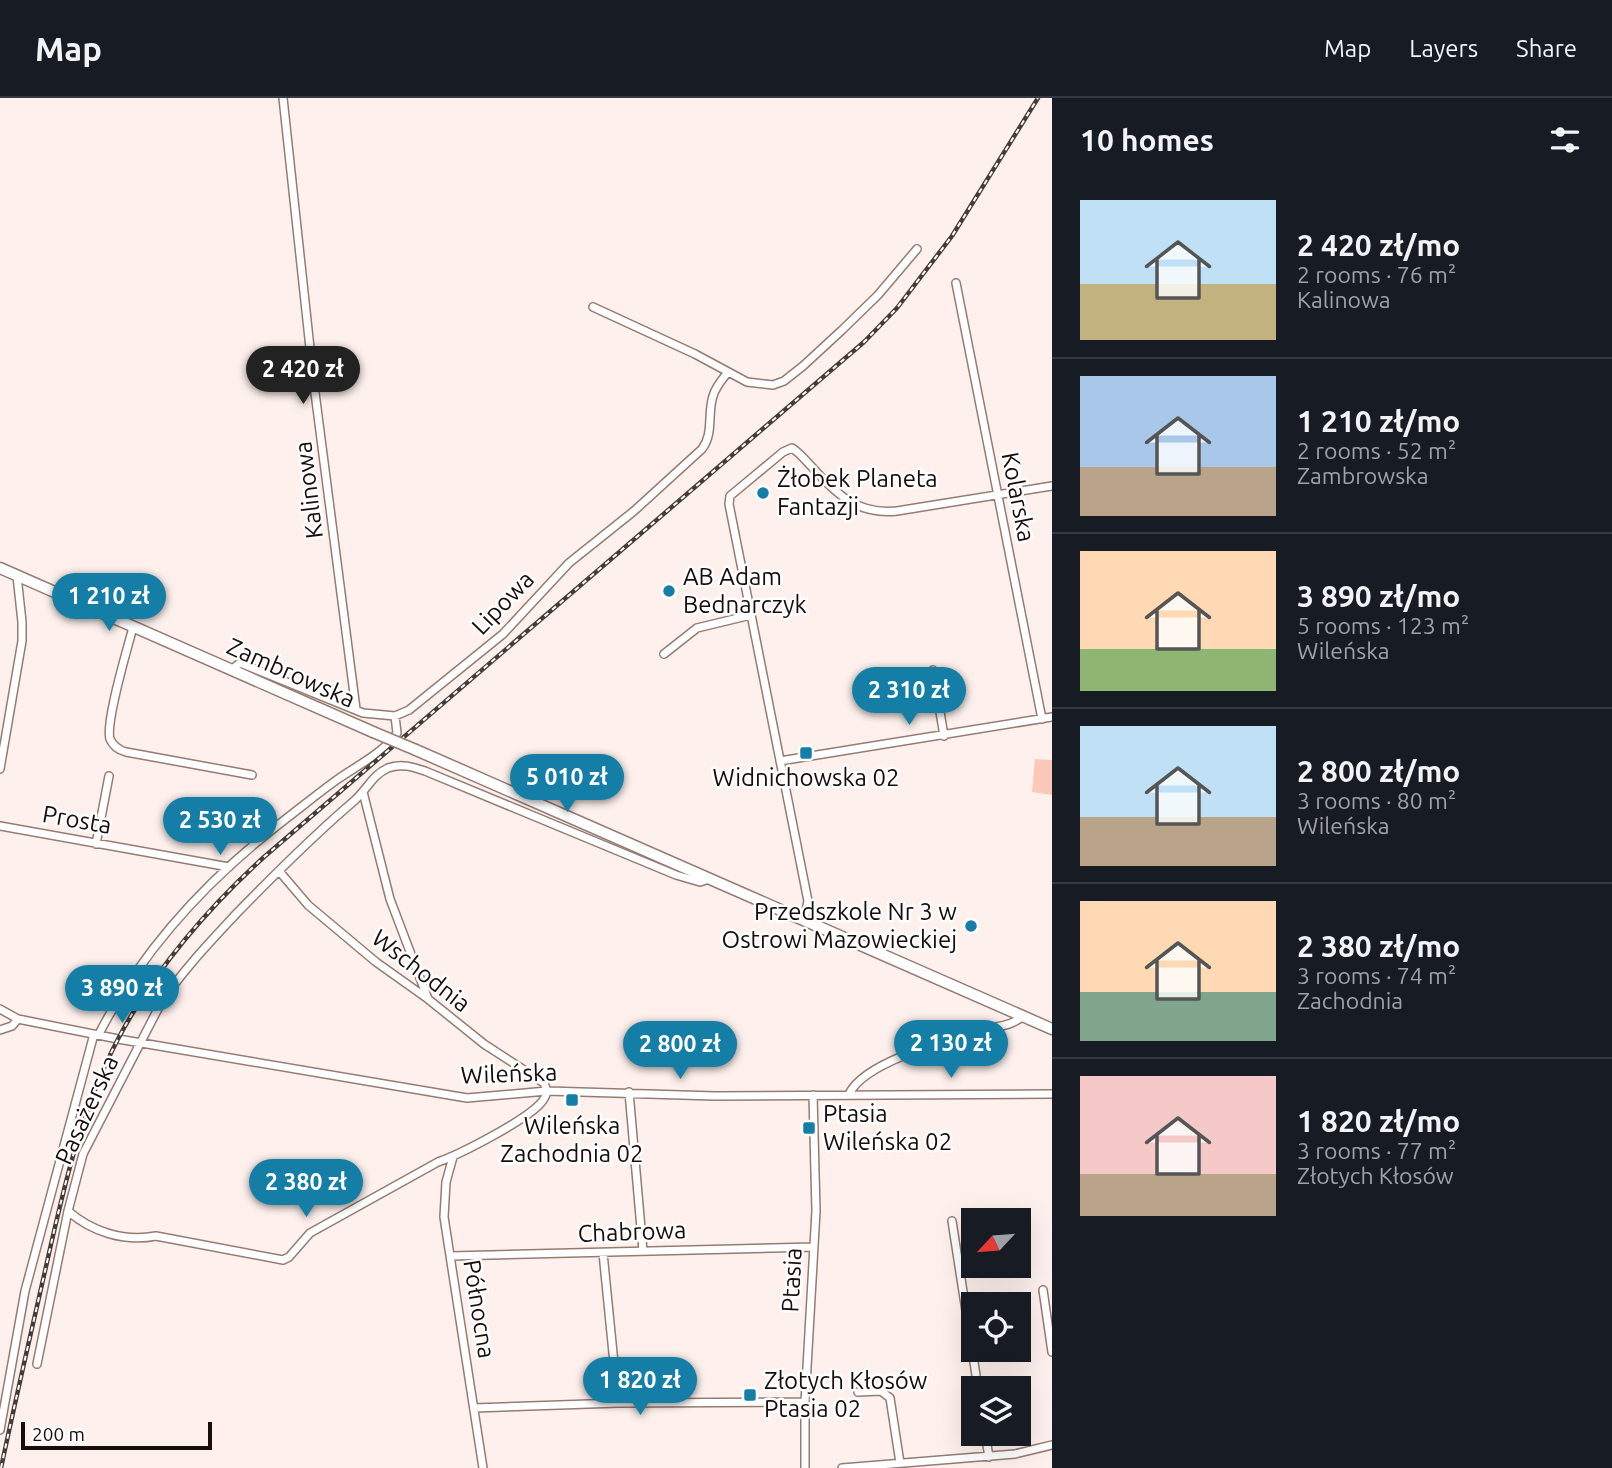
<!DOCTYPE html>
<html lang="en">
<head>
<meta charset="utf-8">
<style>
	body { margin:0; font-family:Ubuntu,sans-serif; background:#242831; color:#f1f3f6; height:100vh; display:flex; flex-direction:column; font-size:26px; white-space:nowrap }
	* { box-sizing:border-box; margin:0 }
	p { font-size:23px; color:#9ea1a6 }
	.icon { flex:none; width:38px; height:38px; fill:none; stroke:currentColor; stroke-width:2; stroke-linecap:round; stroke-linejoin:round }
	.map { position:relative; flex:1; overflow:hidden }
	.panel { display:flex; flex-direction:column; background:#171b24; width:560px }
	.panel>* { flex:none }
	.needle { width:46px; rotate:244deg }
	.buttons { position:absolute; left:961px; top:1110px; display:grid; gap:14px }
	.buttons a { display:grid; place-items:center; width:70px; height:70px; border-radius:0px; background:#171b24; box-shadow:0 7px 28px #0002; font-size:35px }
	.scale { position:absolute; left:21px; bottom:18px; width:191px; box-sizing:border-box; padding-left:7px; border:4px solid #170d0a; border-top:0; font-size:19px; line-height:24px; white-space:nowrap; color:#170d0a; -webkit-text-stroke:5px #fff; paint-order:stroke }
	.price { position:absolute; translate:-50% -60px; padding:0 16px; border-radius:24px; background:#147ea7; color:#fff; font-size:23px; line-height:46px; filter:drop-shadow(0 2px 4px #0008) }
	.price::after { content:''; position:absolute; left:50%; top:42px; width:21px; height:16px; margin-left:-10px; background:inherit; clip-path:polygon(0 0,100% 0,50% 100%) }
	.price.active { background:#222; color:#fff }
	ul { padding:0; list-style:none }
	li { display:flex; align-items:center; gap:21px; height:175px; padding:0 28px }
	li+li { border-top:2px solid #363941 }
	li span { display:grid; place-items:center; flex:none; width:196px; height:140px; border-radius:0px; color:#555 }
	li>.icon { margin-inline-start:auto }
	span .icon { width:84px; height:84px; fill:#fffc; stroke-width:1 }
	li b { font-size:30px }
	h2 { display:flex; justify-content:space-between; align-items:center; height:84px; padding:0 28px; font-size:30px }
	header { display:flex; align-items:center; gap:42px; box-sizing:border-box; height:98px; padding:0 35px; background:#171b24; border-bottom:2px solid #363941 }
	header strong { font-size:33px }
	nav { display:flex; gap:38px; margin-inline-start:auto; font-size:24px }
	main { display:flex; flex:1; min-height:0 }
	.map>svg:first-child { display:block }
	.green { fill:#fcc8b7 }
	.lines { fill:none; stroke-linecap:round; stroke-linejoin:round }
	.street-casing { stroke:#967b72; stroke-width:10 }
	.secondary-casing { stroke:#967b72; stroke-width:13 }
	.street { stroke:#fff; stroke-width:7 }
	.secondary { stroke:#fff; stroke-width:10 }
	.rail-casing { stroke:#453b37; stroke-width:4.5 }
	.rail { stroke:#fff; stroke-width:2; stroke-dasharray:5; stroke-linecap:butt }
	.secondary-bridge-casing { stroke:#967b72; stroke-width:13; stroke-linecap:butt }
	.secondary-bridge { stroke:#fff; stroke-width:10 }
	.poi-dot { fill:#147ea7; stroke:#fff; stroke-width:2.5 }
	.labels { text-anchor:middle; stroke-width:5; stroke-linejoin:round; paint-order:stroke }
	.poi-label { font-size:24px; fill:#170d0a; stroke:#fff; text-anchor:start }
	.street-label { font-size:24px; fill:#170d0a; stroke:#fff }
</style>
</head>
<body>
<header>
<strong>Map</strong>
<nav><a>Map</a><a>Layers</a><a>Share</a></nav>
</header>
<main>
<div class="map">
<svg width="1052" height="1370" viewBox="0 0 1052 1370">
	<rect width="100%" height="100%" fill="#fef1ed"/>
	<path class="green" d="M1035,661L1052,662V697L1032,694Z"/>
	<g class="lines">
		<defs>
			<path id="street" d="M283,0L314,287L356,611
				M956,185L1042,621
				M593,209L695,256L747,284L773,287L784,283L803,268L841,233L878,197L917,151
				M133,529C128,549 105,624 110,641C113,648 119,652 126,654L252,677
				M664,556L697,530L751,517
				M231,572L240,565L363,615L395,618L409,612L503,536L569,465L634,413L702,351C714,335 707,317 713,298C716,288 722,282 728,274
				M933,572L944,638
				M780,663L1052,619
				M0,671L22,543V524L17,478
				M363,694L390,801L428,901
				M0,728L229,769
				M96,746L109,678
				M279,773L308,807L376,864L428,901L484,946L544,985L547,993
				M804,822L808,803L729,406L730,398L783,354L792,350C800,355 806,363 812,369C837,397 858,417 897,413L1052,388
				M0,911L18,921L118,941L467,1000L547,993L715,998L1052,996
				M0,932L12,928L18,921
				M99,936C143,850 211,778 287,720C304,707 321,693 338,681C358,667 383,655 397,635L395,618
				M629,994L643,1153
				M849,996C865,963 949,942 983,932C998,928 1012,928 1023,918
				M453,1059L446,1084L444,1119L483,1370
				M68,1113C92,1134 124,1144 156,1138L283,1162L289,1159L310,1135L438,1064C461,1056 522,1024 539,1007C543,1003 546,999 547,993
				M952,1123L978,1290
				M603,1155L618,1305
				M451,1158L813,1149
				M1043,1192L1052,1254
				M37,1266L68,1113L83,1056L161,905C183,872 210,844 237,815C275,776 313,738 354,703C367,692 372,677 388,670C401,665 413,669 425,673L676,777L700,784L709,781
				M858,1294L881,1293L890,1300L900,1365
				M474,1310L618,1305L805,1304
				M0,1332L25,1193L94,936
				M985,1335L989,1359
				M805,1370V1304L816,1113L813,997
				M842,1370L1015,1356L1052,1347"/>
			<path id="secondary" d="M0,470L373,634
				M416,652L1052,931"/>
		</defs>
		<use href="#street" class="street-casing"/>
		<use href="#secondary" class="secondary-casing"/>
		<use href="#street" class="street"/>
		<use href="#secondary" class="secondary"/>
		<defs>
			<path id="rail" d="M1,1370C15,1304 30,1239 45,1173C63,1093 80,1014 118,941C155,871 206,812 264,759L864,244L897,210L952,138L1038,0"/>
		</defs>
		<use href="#rail" class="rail-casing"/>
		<use href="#rail" class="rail"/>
		<defs>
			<path id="secondary-bridge" d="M373,634L416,652"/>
		</defs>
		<use href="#secondary-bridge" class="secondary-bridge-casing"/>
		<use href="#secondary-bridge" class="secondary-bridge"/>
	</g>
	<g class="poi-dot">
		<circle cx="763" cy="395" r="7"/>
		<circle cx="669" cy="493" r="7"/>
		<rect x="799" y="648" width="14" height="14" rx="3.5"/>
		<circle cx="971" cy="828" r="7"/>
		<rect x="565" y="995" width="14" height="14" rx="3.5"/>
		<rect x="802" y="1023" width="14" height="14" rx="3.5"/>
		<rect x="743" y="1290" width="14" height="14" rx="3.5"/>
	</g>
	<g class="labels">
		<g class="poi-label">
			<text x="777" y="389">Żłobek Planeta<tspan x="777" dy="28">Fantazji</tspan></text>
			<text x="683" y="487">AB Adam<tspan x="683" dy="28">Bednarczyk</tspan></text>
			<text x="806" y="688" text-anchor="middle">Widnichowska 02</text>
			<text x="957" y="822" text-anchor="end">Przedszkole Nr 3 w<tspan x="957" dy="28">Ostrowi Mazowieckiej</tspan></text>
			<text x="823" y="1024">Ptasia<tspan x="823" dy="28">Wileńska 02</tspan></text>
			<text x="572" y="1036" text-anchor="middle">Wileńska<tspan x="572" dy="28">Zachodnia 02</tspan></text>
			<text x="764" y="1291">Złotych Kłosów<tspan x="764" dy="28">Ptasia 02</tspan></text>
		</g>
		<g class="street-label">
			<text transform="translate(309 392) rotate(-97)" y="8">Kalinowa</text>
			<text transform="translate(1018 399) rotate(79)" y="8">Kolarska</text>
			<text transform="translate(503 505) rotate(-46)" y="8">Lipowa</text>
			<text transform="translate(291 575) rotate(24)" y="8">Zambrowska</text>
			<text transform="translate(77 722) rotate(10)" y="8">Prosta</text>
			<text transform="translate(421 873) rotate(38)" y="8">Wschodnia</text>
			<text transform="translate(509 976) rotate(-2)" y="8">Wileńska</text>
			<text transform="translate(87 1012) rotate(-65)" y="8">Pasażerska</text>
			<text transform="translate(632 1134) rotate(-2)" y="8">Chabrowa</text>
			<text transform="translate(792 1182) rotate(-87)" y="8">Ptasia</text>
			<text transform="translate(479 1211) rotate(81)" y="8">Północna</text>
		</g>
	</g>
</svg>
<div class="buttons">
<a><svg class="needle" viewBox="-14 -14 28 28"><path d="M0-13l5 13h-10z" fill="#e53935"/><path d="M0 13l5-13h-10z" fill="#9ea1a6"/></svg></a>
<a><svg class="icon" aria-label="locate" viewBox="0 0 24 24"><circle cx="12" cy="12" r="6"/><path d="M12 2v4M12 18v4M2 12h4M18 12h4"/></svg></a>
<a><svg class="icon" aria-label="layers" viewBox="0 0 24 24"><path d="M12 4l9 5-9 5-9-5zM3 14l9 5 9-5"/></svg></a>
</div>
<div class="scale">200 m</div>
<b class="price active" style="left:303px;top:308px">2 420 zł</b>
<b class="price" style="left:109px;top:535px">1 210 zł</b>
<b class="price" style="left:909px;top:629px">2 310 zł</b>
<b class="price" style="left:567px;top:716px">5 010 zł</b>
<b class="price" style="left:220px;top:759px">2 530 zł</b>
<b class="price" style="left:122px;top:927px">3 890 zł</b>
<b class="price" style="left:951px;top:982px">2 130 zł</b>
<b class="price" style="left:680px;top:983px">2 800 zł</b>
<b class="price" style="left:306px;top:1121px">2 380 zł</b>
<b class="price" style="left:640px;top:1319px">1 820 zł</b>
</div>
<section class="panel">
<h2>10 homes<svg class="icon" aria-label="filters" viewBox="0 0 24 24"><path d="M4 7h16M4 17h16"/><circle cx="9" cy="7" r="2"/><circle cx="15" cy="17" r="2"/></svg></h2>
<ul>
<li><span style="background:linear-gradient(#bfe0f5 60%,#c2b280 0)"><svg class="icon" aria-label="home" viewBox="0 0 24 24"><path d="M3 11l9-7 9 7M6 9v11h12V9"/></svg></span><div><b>2 420 zł/mo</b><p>2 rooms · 76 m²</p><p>Kalinowa</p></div></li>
<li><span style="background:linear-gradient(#a9c7e8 65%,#b9a48a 0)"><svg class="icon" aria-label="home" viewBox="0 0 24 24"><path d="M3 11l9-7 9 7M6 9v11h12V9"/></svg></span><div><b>1 210 zł/mo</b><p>2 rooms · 52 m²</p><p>Zambrowska</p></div></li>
<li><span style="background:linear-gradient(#ffd9b3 70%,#8fb573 0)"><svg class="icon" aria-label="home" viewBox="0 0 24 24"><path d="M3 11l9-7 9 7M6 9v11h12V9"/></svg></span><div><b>3 890 zł/mo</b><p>5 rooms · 123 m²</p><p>Wileńska</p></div></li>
<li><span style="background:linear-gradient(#bfe0f5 65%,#b9a48a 0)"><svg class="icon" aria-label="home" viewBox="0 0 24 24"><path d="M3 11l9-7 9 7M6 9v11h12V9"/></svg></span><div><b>2 800 zł/mo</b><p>3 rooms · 80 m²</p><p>Wileńska</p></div></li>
<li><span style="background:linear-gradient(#ffd9b3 65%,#7fa58c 0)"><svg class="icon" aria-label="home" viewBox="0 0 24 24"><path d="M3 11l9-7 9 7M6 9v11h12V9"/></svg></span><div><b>2 380 zł/mo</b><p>3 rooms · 74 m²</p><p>Zachodnia</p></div></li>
<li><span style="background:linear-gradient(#f6c9c9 70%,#b9a48a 0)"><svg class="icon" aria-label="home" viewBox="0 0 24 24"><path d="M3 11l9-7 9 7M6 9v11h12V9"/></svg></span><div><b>1 820 zł/mo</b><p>3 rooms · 77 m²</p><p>Złotych Kłosów</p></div></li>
</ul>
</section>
</main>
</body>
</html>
